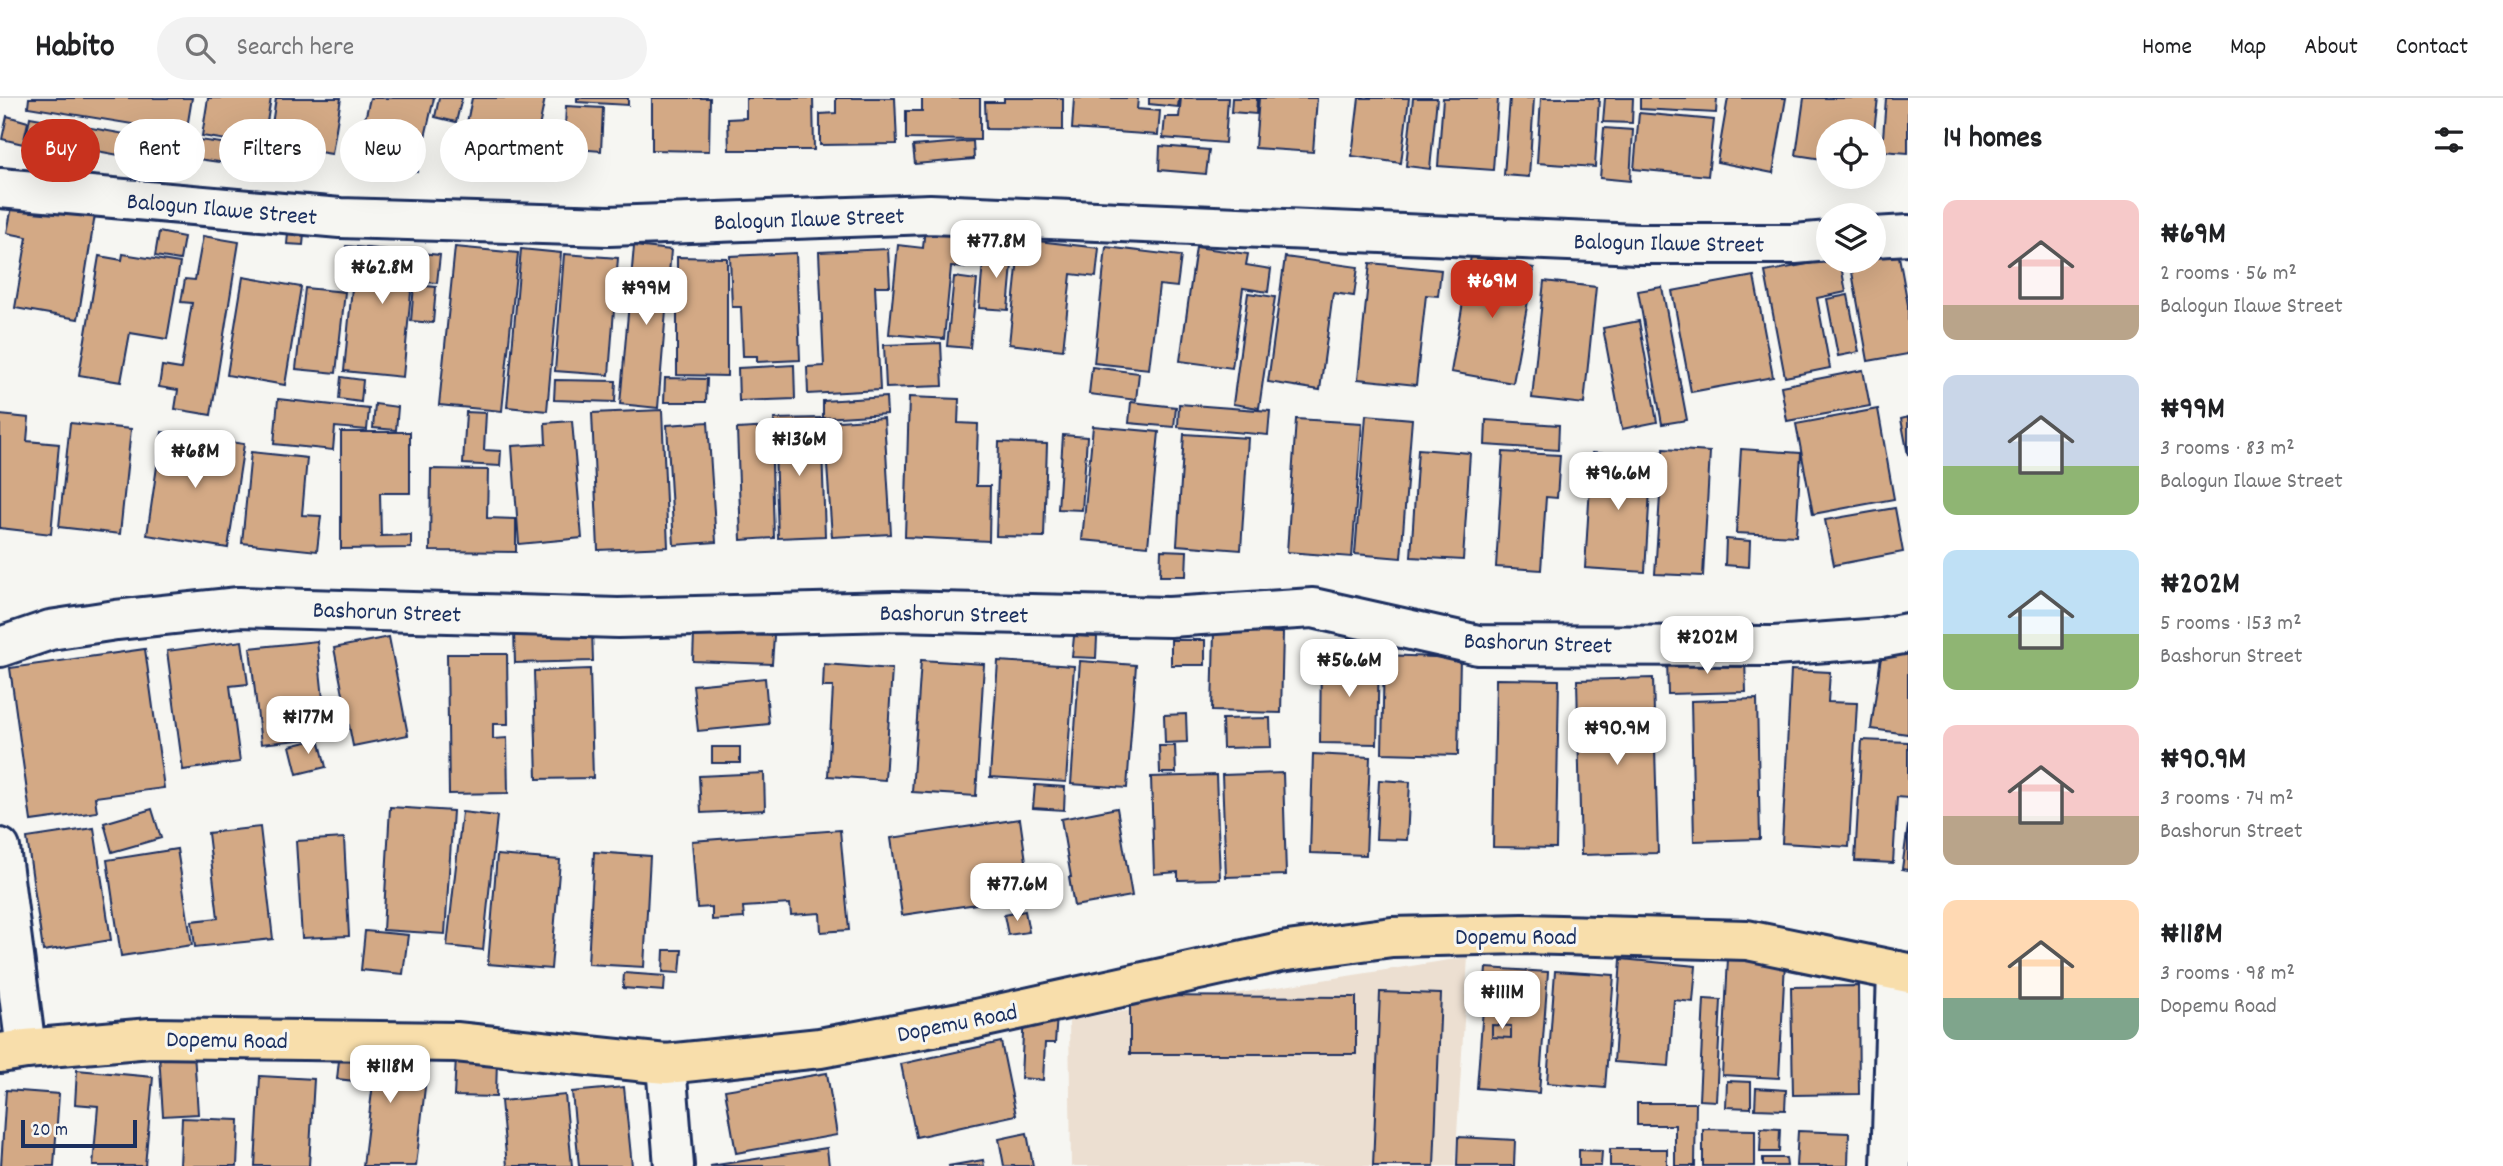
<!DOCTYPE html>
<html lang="en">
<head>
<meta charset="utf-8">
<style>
	body { margin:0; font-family:Dekko,sans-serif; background:#f2f2f2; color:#202124; height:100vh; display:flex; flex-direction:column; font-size:26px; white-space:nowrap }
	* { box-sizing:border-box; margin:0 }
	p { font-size:23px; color:#757577 }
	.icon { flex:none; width:38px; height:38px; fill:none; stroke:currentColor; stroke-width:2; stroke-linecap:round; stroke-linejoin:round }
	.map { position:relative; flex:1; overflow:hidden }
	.side { display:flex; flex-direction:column; background:#fff; width:595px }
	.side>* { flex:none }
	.hud { position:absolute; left:21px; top:21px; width:665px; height:63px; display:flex; gap:14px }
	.tools { position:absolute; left:1816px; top:21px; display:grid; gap:14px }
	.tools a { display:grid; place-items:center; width:70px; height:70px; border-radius:50%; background:#fff; box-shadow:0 7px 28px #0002; font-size:35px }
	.scale { position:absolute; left:21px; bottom:18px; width:116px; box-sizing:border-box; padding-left:7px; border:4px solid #1b2f5e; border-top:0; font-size:19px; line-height:24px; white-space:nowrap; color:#1b2f5e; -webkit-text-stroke:5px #f6f6f2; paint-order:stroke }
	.price { position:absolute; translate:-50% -60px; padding:0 16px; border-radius:14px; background:#fff; color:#222; font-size:23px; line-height:46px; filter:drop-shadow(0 2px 4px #0008) }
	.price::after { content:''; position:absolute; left:50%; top:42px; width:21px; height:16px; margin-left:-10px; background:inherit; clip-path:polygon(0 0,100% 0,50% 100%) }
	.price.active { background:#c8321e; color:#fff }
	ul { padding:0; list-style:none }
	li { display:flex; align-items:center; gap:21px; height:175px; padding:0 35px }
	li span { display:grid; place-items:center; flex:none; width:196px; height:140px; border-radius:14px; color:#555 }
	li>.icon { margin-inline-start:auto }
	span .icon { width:84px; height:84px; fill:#fffc; stroke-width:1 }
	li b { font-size:30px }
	h2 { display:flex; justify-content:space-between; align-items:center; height:84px; padding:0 35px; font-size:30px }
	.chip { padding:0 24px; border-radius:32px; background:#fff; box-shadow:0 7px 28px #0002; font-size:24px; line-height:63px }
	.chip.active { background:#c8321e; color:#fff }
	header { display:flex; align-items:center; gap:42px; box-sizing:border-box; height:98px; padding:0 35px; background:#fff; border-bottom:2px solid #e0e0e0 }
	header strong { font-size:33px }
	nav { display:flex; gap:38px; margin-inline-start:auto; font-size:24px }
	.search { width:490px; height:63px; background:#f2f2f2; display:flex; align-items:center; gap:18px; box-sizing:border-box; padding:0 24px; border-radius:38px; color:#757577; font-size:26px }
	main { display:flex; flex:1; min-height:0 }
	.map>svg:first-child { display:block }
	.built { fill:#ecdfd1 }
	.building { fill:#d3a985; stroke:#1b2f5e; stroke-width:2; fill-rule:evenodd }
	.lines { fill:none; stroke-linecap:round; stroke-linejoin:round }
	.minor-casing { stroke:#1b2f5e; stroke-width:44 }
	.major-casing { stroke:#1b2f5e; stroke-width:44 }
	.minor { stroke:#f6f6f2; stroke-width:38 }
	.major { stroke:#f8deab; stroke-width:38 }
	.labels { text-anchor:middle; stroke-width:6; stroke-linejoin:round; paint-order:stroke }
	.street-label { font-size:24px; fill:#1b2f5e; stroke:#f6f6f2 }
</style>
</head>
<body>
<header>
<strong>Habito</strong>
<div class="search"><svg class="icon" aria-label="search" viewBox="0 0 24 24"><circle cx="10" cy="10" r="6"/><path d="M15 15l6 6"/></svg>Search here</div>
<nav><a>Home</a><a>Map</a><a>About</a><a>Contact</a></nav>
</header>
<main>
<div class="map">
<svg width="1908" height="1068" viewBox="0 0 1908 1068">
	<rect width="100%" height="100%" fill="#f6f6f2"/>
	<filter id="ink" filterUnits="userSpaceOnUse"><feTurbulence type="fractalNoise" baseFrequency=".0143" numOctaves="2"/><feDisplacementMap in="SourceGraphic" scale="14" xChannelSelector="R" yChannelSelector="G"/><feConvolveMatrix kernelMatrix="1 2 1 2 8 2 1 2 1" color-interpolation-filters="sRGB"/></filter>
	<g filter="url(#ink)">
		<path class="built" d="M1468,859L1455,1068H1071L1069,922Z"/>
		<path class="building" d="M29,0H192L185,42L162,38L163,31L28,9Z
			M208,0H271L263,48L202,38Z
			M276,0H341L332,56L269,46Z
			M370,0H434L417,74L397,69L401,57L359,47Z
			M439,0H462L456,24L435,19Z
			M472,0H545L533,59L463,44Z
			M577,0H628V7L577,4Z
			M652,0H710L709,53L652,52Z
			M746,0H813L814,52H729L728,21L746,20Z
			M836,0H895L897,46L820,47V16L836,15Z
			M922,0H980V42L906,41V13H922Z
			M1004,0H1063V32L986,31L985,4H1004Z
			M1074,0H1138L1137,11L1160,13L1158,37L1072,31Z
			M1149,0H1179L1178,9L1149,6Z
			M1181,0H1228L1225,45L1163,40L1165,19H1179Z
			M1232,0H1257L1256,16L1231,14Z
			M1259,0H1317L1313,54L1255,50Z
			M1359,0H1409L1401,65L1352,58Z
			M1413,0H1437L1430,71L1406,68Z
			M1443,0H1498L1493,72L1438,68Z
			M1510,0H1534L1529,79L1504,77Z
			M1541,0H1599L1595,69L1537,65Z
			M1605,0H1633L1632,25L1603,24Z
			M1640,0H1717L1716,15L1640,11Z
			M1728,0H1786L1773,75L1717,64Z
			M1804,0H1878L1874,33H1829V62L1796,57Z
			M1886,0H1908V55L1882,53Z
			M566,8L603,10L601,53L564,50Z
			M1639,15L1714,22L1708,78L1634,71Z
			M7,18L28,24L23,46L2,41Z
			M30,19L153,41V45L171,48L168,66L26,40Z
			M1604,30L1633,32L1630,83L1600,80Z
			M199,42L243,48L241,67L197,61Z
			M973,43L974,61L915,66L913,48Z
			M1160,48L1209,52L1206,76L1159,72Z
			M13,103L95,117L78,221L15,210L27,139L7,135Z
			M289,124L305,126L303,147L287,146Z
			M925,128L969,132L965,170L951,169L944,241L889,236L898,147L923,150Z
			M159,134L184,139L180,162L155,158Z
			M203,138L239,144L211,317L175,311L178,292L159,289L162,268L181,271L192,205L181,204L185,181L195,182Z
			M1020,141L1099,150L1096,179L1071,176L1063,252L1009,246Z
			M1896,142L1908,207V256L1868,263L1850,163H1874V147Z
			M346,148L440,157L437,185L412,183L403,279L344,273L353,179L343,178Z
			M634,148L671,152L658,310L620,306Z
			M455,149L518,155L502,313L439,307Z
			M1106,149L1181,158L1177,189L1159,187L1149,271L1094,265Z
			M1196,149L1248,156L1246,167L1271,171L1268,194L1243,190L1232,270L1180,263Z
			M521,151L561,155L547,313L507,309Z
			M888,151L890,188H875L880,292L808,296L807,269L824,268L819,154Z
			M984,152L1013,155L1008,212L979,210Z
			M796,155L800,262L757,264V258H743L741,209H732L730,158Z
			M123,156L180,165L167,241L130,235L121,284L79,277L99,158L122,162Z
			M564,156L618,160L609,277L555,273Z
			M1471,158L1534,170L1513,285L1451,274Z
			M677,159L727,160V278L677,277Z
			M1285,159L1358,169L1354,198L1333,195L1320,292L1268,284Z
			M1829,162L1840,163L1846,194L1817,200L1830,270L1785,279L1765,174Z
			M1370,165L1441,172L1438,198L1426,197L1416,287L1358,281Z
			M1754,178L1773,279L1691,294L1672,193Z
			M243,179L301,189L285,287L227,277Z
			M954,179L977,182L970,250L947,248Z
			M1544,183L1596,189L1584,306L1532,300Z
			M414,187L436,189L433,225L411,223Z
			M1662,189L1687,322L1662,326L1638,193Z
			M305,190L345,194L336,275L296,271Z
			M1248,195L1275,199L1259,310L1233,306Z
			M1848,197L1859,254L1838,258L1827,201Z
			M1639,223L1657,324L1622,331L1603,230Z
			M941,245L943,288L886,290L884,247Z
			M794,267L795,301L739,303L738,270Z
			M1092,269L1139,275L1136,302L1089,296Z
			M1863,272L1870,308L1787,323L1781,288Z
			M341,279L363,282L361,304L339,301Z
			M665,280L707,281L706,304H664Z
			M555,282L616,283L615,304L554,302Z
			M886,299L887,316L823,320V303Z
			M909,299L959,301L958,325L978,326L976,388H990L989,443L905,439Z
			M278,301L369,311L367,332L335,329L333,352L274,346Z
			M1131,304L1176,309L1174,329L1129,325Z
			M375,306L398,309L396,332L373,330Z
			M1179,306L1270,313L1268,337L1178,329Z
			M1878,311L1894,401L1813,416L1796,326Z
			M662,312L668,449L598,452L592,315Z
			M466,314L486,315L484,352L501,353L500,368L463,366Z
			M0,317L29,320L27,343L59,346L51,436L0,430Z
			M1366,317L1412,321L1401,460L1355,456Z
			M1908,319V357L1901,321Z
			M821,320L825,438L778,440L774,321Z
			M884,320L891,436L832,439L824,324Z
			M1296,321L1362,325L1352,459L1287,454Z
			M1486,322L1559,327L1558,352L1485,347Z
			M572,323L582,440L519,446L512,348L546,346L545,325Z
			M708,324L716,444L674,447L667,327Z
			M70,325L131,331L120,436L59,429Z
			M1093,328L1159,334L1148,448L1082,442Z
			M771,329L774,440L741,442L737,331Z
			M162,334L244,346L228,450L147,437Z
			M341,334H410V395H380L381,438L411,437V450L341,451Z
			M1184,336L1248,340L1241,452L1177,447Z
			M1063,337L1087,339L1082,412L1058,411Z
			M999,344L1047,346L1044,439L996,438Z
			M1418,351L1470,355L1463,462L1411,459Z
			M1663,351L1710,354L1703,478L1655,476Z
			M1741,351L1801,355L1796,438L1736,435Z
			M251,354L307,360L302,417L321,418L317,453L242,445Z
			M1503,354L1560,357L1557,400L1546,399L1541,472L1496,469Z
			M1592,355L1652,359L1645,474L1585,470Z
			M431,371L488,372L487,420L516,421V454L430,453Z
			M1895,410L1903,454L1834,467L1825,422Z
			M1726,441L1750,443L1749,469L1725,467Z
			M1161,452L1187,453L1186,478H1160Z
			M592,531L593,563L515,565L514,533Z
			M1214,533L1283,535L1281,615L1212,613Z
			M694,535L774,538L772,566L693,563Z
			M1074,538L1097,539L1096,560L1072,559Z
			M389,539L408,637L353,648L334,550Z
			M1171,542H1205V567H1171Z
			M242,543L248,586L230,588L240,664L183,672L167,553Z
			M317,543L327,639L261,646L250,550Z
			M1883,544L1908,548V636L1871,631Z
			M145,551L164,690L95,699L97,714L31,723L10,570Z
			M447,556H507L508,626H493V641L507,640L508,695L449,696Z
			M1321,557L1379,558L1377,646L1320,645Z
			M1384,557L1460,560L1458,657L1382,655Z
			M1745,560L1746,594L1668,596L1667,562Z
			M921,562L984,566L976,698L912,694Z
			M998,563L1074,568L1066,684L990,679Z
			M1080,563L1136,567L1127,690L1071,686Z
			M824,566L892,571L885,682L828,678L833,589H823Z
			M590,571L593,680L537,681L534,573Z
			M1791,572L1830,574L1828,604L1857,605L1849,749L1782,745Z
			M765,580L769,626L698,633L693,587Z
			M1653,580L1658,755L1581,757L1577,582Z
			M1496,581L1559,582L1556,750L1493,749Z
			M1757,601L1760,741L1694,743L1691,603Z
			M1186,616L1187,644L1165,645L1164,617Z
			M1270,620L1271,649L1223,650L1222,621Z
			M319,641L326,669L297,676L290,648Z
			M1862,642L1908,644V700L1897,699L1893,765L1855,763Z
			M1159,648H1175L1176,675H1160Z
			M712,649H740V665H712Z
			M1313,656L1370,659L1366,757L1310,755Z
			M764,675L765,712L701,715L699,678Z
			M1283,675L1286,777L1226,779L1222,677Z
			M1216,677L1220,781L1178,782V774L1154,776L1151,679Z
			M1379,682L1410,684L1407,742L1376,741Z
			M1035,687L1065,689L1064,712L1033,710Z
			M390,709L453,713L445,836L383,832Z
			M1117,710L1132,798L1074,808L1069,779H1071L1061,721Z
			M152,711L161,740L112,754L104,725Z
			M462,714L497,718L483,852L447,848Z
			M1020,721L1031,798L902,817L891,740Z
			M1908,727V772L1902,771Z
			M260,729L273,841L195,849L192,823L218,820L208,735Z
			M94,730L111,842L43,853L27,740Z
			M840,732L849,832L821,834L820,815L791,817L790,806L743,809L744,820L712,822V809L697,810L692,743Z
			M344,740L349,838L302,840L296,743Z
			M177,751L192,847L121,858L107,762Z
			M594,754L650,758L644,869L588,866Z
			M497,757L560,762L551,871L488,866Z
			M1025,813L1029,834L1008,837L1004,817Z
			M365,833L408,837L403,876L361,872Z
			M664,852H682L680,875L663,874Z
			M1728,860L1785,864L1779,980L1722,977Z
			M1621,861L1696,868L1693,904L1674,902L1669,968L1614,964Z
			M1486,870L1548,874L1539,995L1477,990ZM1492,927L1511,928V940L1492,939Z
			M1555,873L1614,877L1605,990L1547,985Z
			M624,875L665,878L664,893L623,890Z
			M1858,888L1859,996L1793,997L1791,889Z
			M1380,894L1441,896L1434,1068H1373Z
			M1130,898L1356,899V956H1130Z
			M1704,901L1721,902L1716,1003L1699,1002Z
			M1024,914L1057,917L1055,945H1045L1043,982L1021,980Z
			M1492,927L1511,928V940L1492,939Z
			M1001,944L1016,1017L916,1039L901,966Z
			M340,953L428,963L416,1068H363L373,985L337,981Z
			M194,954L198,1016L163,1018L159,956Z
			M456,959L497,961L496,999L454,998Z
			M77,972L153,979L145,1068H93L98,1008L75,1006Z
			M827,975L837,1037L736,1055L725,992Z
			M260,978L314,981L309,1068H255Z
			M1727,983L1751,984V1010L1726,1009Z
			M624,989L632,1068H579L572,994Z
			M1756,990L1786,992L1785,1012L1755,1011Z
			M6,992L59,996L54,1068H1Z
			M565,997L572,1068H507L501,1003Z
			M1637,1005H1696L1695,1068H1675V1027H1637Z
			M182,1020L239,1022L237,1068H180Z
			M1761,1030L1780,1031L1779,1054H1760Z
			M1703,1031L1755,1032V1068H1703Z
			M1798,1033L1849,1035L1848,1068H1796Z
			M1027,1035L1033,1068H1004L999,1041Z
			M1458,1039L1515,1042L1514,1068H1457Z
			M827,1050L829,1068H710Z
			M1610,1051H1667V1068H1610Z
			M1579,1052L1602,1053L1601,1068H1579Z
			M1763,1060H1786L1787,1068H1763Z
			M983,1062L984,1068H948Z"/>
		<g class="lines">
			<defs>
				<path id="minor" d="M0,90L340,120L609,128L930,116L1638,146H1795L1829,143
					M1874,139L1908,137
					M0,549L50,532L116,522L239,509L618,520L893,513L1169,519L1313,510L1478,547L1774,548L1881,540L1908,535
					M0,750L26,951
					M666,966L674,1068
					M1891,1068L1897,873"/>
				<path id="major" d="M0,955L26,951L150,940L456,944L666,966L820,950L976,921L1280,854L1392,839L1523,836L1747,842L1908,875"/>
			</defs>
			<use href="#minor" class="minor-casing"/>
			<use href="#major" class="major-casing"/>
			<use href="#minor" class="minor"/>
			<use href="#major" class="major"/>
		</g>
	</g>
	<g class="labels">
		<g class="street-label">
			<text transform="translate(222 110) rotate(5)" y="8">Balogun Ilawe Street</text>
			<text transform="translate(809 120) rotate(-2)" y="8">Balogun Ilawe Street</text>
			<text transform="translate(1669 144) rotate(1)" y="8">Balogun Ilawe Street</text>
			<text transform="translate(387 513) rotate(2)" y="8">Bashorun Street</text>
			<text transform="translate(954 515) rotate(1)" y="8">Bashorun Street</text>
			<text transform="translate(1538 544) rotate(2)" y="8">Bashorun Street</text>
			<text x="1516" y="846">Dopemu Road</text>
			<text transform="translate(957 924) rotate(-11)" y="8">Dopemu Road</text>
			<text transform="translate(227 941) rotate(1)" y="8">Dopemu Road</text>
		</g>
	</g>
</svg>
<div class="tools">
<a><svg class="icon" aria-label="locate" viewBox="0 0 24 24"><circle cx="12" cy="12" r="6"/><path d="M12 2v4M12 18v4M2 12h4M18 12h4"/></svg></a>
<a><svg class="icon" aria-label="layers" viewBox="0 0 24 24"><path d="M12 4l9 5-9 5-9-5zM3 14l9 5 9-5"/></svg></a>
</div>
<div class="scale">20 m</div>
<b class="price" style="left:996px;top:182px">₦77.8M</b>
<b class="price" style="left:382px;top:208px">₦62.8M</b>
<b class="price active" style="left:1492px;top:222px">₦69M</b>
<b class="price" style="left:646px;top:229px">₦99M</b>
<b class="price" style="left:799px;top:380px">₦136M</b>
<b class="price" style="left:195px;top:392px">₦68M</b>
<b class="price" style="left:1618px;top:414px">₦96.6M</b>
<b class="price" style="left:1707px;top:578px">₦202M</b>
<b class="price" style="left:1349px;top:601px">₦56.6M</b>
<b class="price" style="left:308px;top:658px">₦177M</b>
<b class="price" style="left:1617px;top:669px">₦90.9M</b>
<b class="price" style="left:1017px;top:825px">₦77.6M</b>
<b class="price" style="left:1502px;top:933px">₦111M</b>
<b class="price" style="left:390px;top:1007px">₦118M</b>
<div class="hud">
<a class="chip active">Buy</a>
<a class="chip">Rent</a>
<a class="chip">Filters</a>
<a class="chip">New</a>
<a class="chip">Apartment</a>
</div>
</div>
<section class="side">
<h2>14 homes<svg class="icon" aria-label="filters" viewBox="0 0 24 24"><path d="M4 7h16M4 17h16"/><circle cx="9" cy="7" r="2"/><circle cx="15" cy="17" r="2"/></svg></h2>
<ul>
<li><span style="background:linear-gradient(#f6c9c9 75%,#b9a48a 0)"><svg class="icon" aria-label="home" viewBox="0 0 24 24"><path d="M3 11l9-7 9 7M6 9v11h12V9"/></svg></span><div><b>₦69M</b><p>2 rooms · 56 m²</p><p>Balogun Ilawe Street</p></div></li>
<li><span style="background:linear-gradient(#c9d6e8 65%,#8fb573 0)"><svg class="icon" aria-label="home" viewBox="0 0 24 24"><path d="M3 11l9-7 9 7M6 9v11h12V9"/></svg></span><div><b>₦99M</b><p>3 rooms · 83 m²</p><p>Balogun Ilawe Street</p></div></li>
<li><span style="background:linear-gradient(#bfe0f5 60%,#8fb573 0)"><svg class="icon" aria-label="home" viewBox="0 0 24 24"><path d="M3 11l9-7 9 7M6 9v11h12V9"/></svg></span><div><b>₦202M</b><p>5 rooms · 153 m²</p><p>Bashorun Street</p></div></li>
<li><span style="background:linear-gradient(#f6c9c9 65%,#b9a48a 0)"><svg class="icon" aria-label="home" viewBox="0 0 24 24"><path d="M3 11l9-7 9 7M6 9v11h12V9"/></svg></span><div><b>₦90.9M</b><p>3 rooms · 74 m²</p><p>Bashorun Street</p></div></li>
<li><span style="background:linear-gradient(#ffd9b3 70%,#7fa58c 0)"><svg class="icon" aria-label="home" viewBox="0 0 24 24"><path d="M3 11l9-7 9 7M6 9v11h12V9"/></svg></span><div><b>₦118M</b><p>3 rooms · 98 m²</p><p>Dopemu Road</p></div></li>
</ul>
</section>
</main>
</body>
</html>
